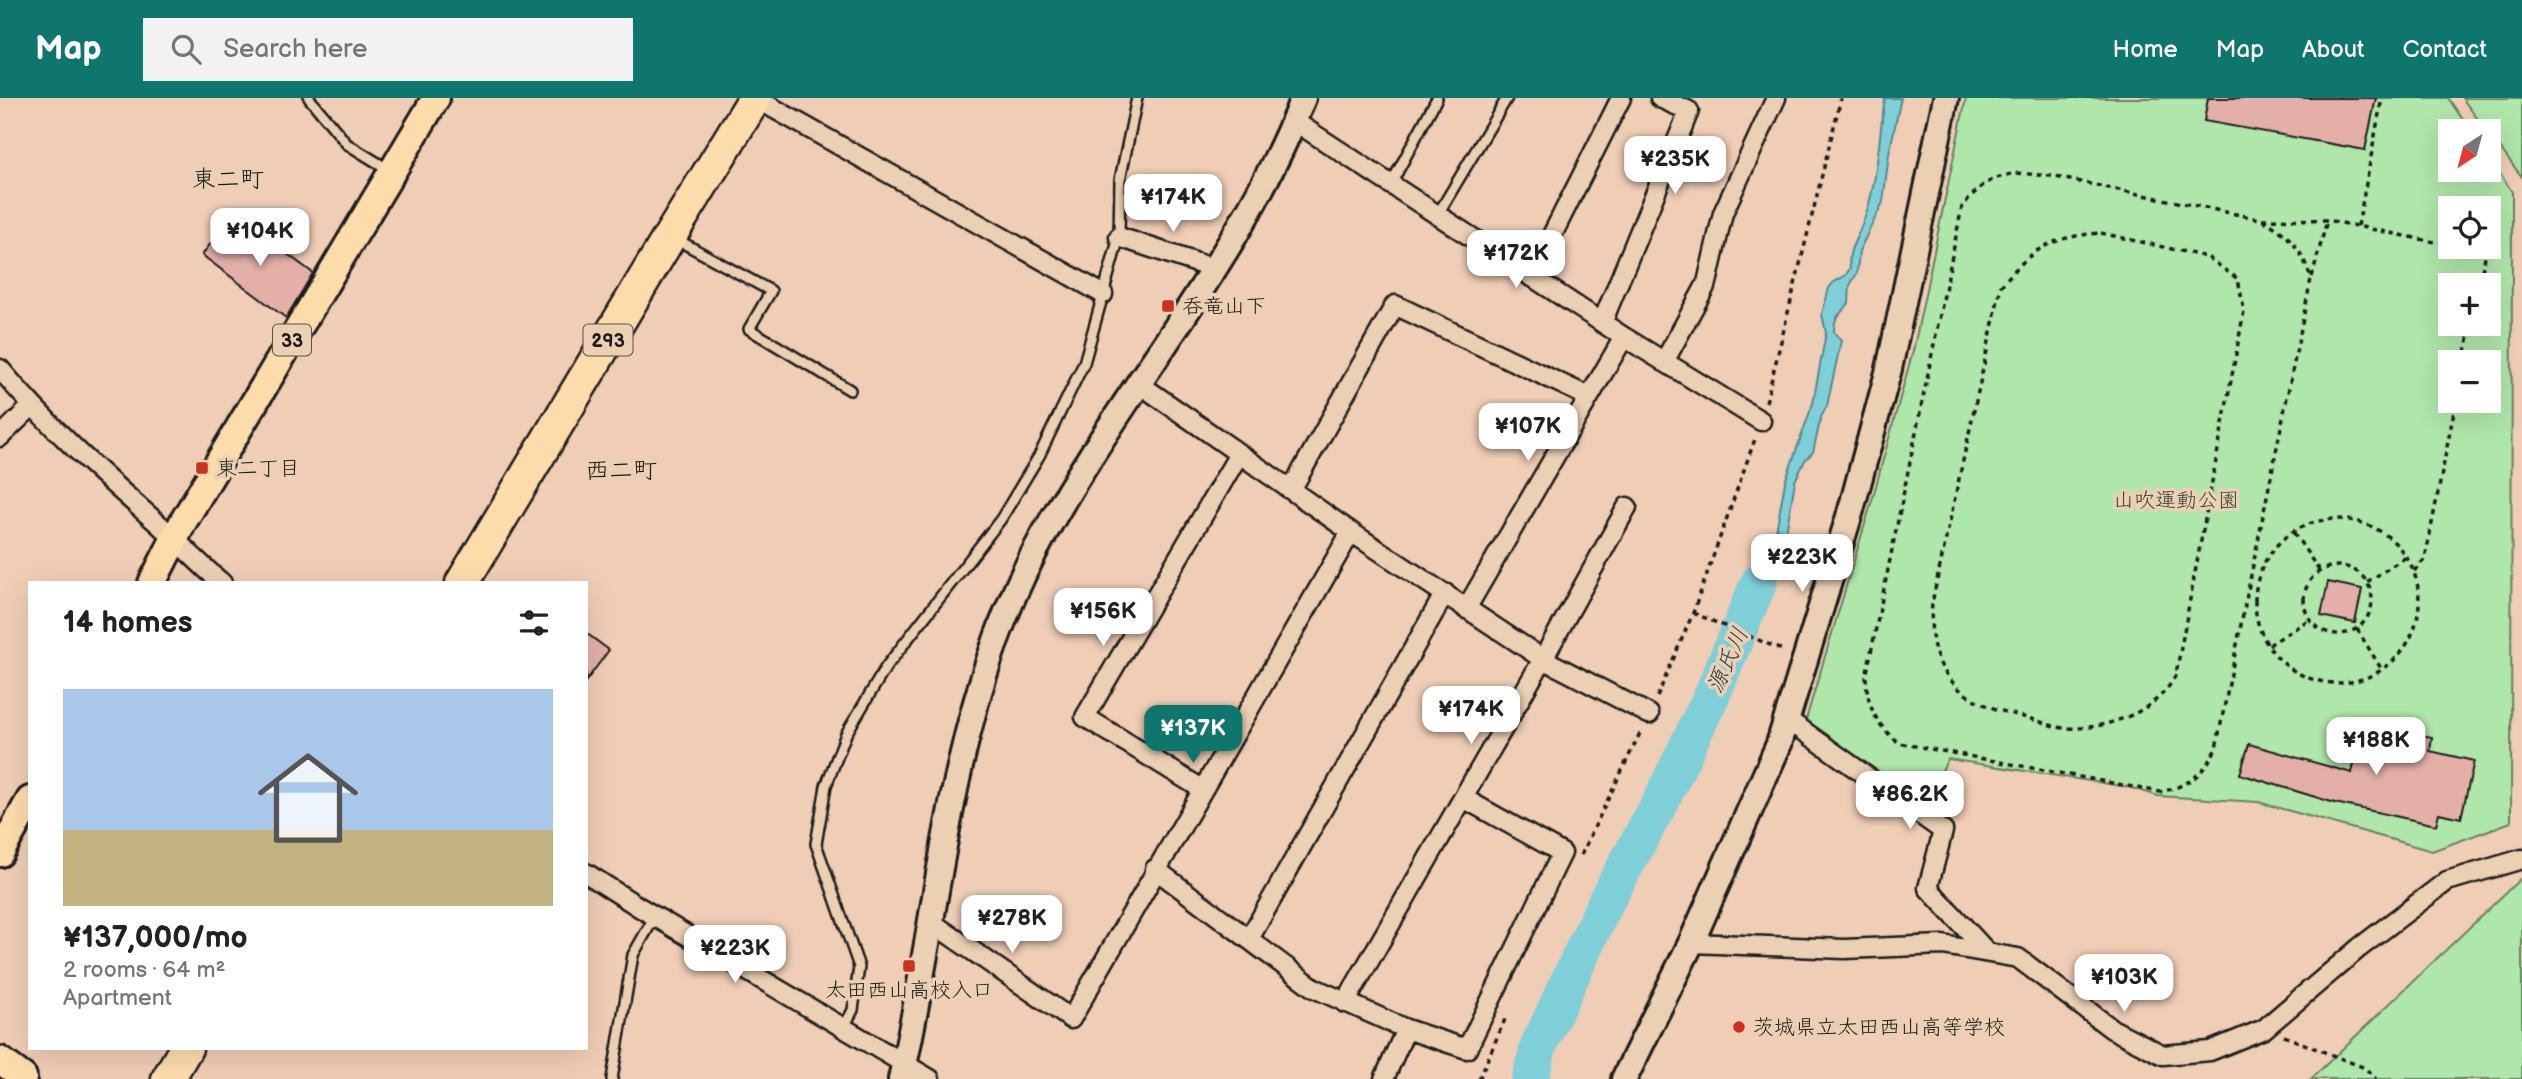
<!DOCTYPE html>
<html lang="en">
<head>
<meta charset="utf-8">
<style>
	body { margin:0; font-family:"Balsamiq Sans","Klee One",sans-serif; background:#f2f2f2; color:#222; height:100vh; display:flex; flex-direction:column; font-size:26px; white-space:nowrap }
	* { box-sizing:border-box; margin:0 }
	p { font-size:23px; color:#767676 }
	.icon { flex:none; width:38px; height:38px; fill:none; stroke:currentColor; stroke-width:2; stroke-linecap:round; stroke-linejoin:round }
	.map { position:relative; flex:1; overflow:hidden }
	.side { position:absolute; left:28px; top:483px; width:560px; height:469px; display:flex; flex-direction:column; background:#fff; border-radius:0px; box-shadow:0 7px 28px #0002 }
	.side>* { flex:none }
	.needle { width:46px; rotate:216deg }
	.fabs { position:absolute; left:2438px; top:21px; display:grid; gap:14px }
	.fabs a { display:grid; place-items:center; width:63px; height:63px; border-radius:0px; background:#fff; box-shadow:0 7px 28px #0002; font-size:35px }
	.price { position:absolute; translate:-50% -60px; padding:0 16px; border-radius:14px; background:#fff; color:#222; font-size:23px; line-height:46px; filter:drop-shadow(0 2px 4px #0008) }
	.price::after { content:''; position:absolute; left:50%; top:42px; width:21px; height:16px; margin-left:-10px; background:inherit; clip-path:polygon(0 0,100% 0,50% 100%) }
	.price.on { background:#0f766e; color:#fff }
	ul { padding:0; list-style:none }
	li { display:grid; align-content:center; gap:14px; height:371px; padding:0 35px }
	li+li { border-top:2px solid #e0e0e0 }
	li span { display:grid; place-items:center; height:217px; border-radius:0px; color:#555 }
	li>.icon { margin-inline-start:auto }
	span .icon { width:126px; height:126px; fill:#fffc; stroke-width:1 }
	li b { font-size:30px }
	h2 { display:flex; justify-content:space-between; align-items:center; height:84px; padding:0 35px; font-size:30px }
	header { display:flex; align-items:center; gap:42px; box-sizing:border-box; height:98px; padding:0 35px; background:#0f766e; color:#fff }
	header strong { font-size:33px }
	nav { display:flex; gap:38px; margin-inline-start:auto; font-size:24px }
	.search { width:490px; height:63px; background:#f2f2f2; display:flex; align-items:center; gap:18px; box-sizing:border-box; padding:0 24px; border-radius:0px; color:#767676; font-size:26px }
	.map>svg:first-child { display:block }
	.green { fill:#afe6a9; stroke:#668162; stroke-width:2; fill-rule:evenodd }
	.water { fill:#7fcfd8; stroke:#57878d; stroke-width:2 }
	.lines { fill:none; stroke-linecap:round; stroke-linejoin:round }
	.river { stroke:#7fcfd8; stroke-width:37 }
	.building { fill:#e4afa9; stroke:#1c1c1c; stroke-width:2 }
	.lane-casing { stroke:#1c1c1c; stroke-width:14 }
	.street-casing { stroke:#1c1c1c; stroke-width:23 }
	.secondary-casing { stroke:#1c1c1c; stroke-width:30 }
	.primary-casing { stroke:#1c1c1c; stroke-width:32 }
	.highway-casing { stroke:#1c1c1c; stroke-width:37 }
	.path { stroke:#1c1c1c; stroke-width:3.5; stroke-dasharray:5 5; stroke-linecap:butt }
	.lane { stroke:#ecd0b3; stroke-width:9 }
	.street { stroke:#ecd0b3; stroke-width:18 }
	.secondary { stroke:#ecd0b3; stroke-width:24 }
	.primary { stroke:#fddcac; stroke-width:26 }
	.highway { stroke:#fddcac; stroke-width:32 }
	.poi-dot { fill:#c8321e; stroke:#ecd0b3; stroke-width:2.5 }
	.labels { text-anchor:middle; stroke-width:7; stroke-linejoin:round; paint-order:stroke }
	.shield { fill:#ecd0b3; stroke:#5a5249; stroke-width:2 }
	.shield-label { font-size:19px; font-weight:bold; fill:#1c1c1c }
	.poi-label { font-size:21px; fill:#1c1c1c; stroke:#ecd0b3; text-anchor:start }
	.park-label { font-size:21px; fill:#394438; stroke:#ecd0b3 }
	.water-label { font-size:23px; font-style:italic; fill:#304042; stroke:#ecd0b3 }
	.quarter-label { font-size:24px; fill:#1c1c1c; stroke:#ecd0b3 }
</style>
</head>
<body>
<header>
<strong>Map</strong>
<div class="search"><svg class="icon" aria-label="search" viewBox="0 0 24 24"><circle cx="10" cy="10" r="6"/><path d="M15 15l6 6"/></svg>Search here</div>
<nav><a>Home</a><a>Map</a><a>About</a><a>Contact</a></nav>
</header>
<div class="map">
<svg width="2522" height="981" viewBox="0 0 2522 981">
	<rect width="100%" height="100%" fill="#f0cdb5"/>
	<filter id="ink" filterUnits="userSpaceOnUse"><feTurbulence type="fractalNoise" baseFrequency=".0143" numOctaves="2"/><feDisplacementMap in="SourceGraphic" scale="14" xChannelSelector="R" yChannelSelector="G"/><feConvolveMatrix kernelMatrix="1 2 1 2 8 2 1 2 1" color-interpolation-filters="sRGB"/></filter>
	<g filter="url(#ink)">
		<path class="green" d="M1966,0H2448L2471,33H2450V72H2488L2489,59L2512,94L2511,724L2432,753L2258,704L2158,698L2128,689L1948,661L1923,707L1804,628L1871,406L1914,249ZM2450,110H2488V149H2450ZM2450,187H2488V226H2450ZM2450,264H2488V303H2450Z
			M2462,0H2522V79Z
			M2522,779V981H2311Z"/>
		<path class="water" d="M1885,0H1901L1889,56L1883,104L1859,153L1857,175L1850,187L1849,205C1841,217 1834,216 1834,234L1841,243L1827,308L1821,319L1813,354L1805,362L1795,383L1781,463L1754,500L1748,534L1732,528L1738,523L1744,510V491L1773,450L1785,384L1813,305L1826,235L1822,216L1829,190L1833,185L1846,177L1850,170C1847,153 1855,145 1861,129C1878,89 1878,43 1885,0Z"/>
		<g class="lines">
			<path class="river" d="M1530,981L1539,947L1606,803L1661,703L1712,597L1759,484"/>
		</g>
		<path class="building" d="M2208,0H2376L2365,52L2204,23Z
			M248,127L313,175L286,220L202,157L223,129L238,140Z
			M2328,484L2362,491L2355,525L2321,518Z
			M586,535L609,552L586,583Z
			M2389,631L2432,639L2430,653L2474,663L2461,720L2439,715L2436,727L2335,705L2240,676L2249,646L2352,675L2360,638L2387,644Z"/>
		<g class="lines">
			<defs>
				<path id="lane" d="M309,0L347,46L391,73
					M1391,86L1437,0
					M1438,116L1507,0
					M674,140L771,193L749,231L850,292
					M844,929L853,912L859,869L816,746L826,688L846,636L886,569L1001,421L1039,358L1084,265L1119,139L1120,82L1137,0
					M612,981L633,857L655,818"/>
				<path id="street" d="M750,0L764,5L1103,196
					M1294,23L1624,239L1761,323
					M1119,139L1215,171
					M1531,179L1621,0
					M1602,225L1689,13L1660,0
					M1664,264L1707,185L1723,115L1776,0
					M0,271C47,327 100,375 154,422C177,442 198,465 222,485
					M1138,285L1351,434L1543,561L1649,616
					M0,339L31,309
					M1291,392L1395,207L1589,299
					M1466,511L1624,239
					M1787,621L1943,733L1928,790L1987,854
					M1202,691L1085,619L1239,356
					M1155,771L1314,890L1406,931L1467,951L1562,755L1463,700
					M586,775L639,809L930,981
					M931,824L1071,921L1351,434
					M1249,841L1445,495
					M1691,845L1844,851L1943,847L2018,860L2112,931L2163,957L2210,953L2264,931L2359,850L2447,783L2522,761
					M1345,905L1543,561L1627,409
					M1384,981L1406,931"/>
				<path id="secondary" d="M901,981C941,805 949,617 1034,455C1116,299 1239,165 1303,0
					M1624,981L1691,845L1779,646L1851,412L1889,271L1946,0"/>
				<path id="primary" d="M152,485L183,424L436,0
					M0,755L30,702
					M0,962L23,979V981"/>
				<path id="highway" d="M462,485L670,138L755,0
					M168,981L186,950"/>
			</defs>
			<use href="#lane" class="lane-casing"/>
			<use href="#street" class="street-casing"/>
			<use href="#secondary" class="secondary-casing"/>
			<use href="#primary" class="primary-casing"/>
			<use href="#highway" class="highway-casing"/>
			<path class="path" d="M2017,75L2051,78L2260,121C2288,134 2302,151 2311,181L2216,650C2204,676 2189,688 2160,694L1899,645C1876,627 1867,608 1866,579L1962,109C1980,87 1989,80 2017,75Z
				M2262,121L2327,122L2450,147
				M2358,128L2382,0
				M2101,135L2207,159L2238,181L2244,213L2176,576C2159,614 2105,632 2066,630C2056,630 2045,625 2035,622C2005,614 1970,607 1950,581C1931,558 1930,533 1932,505L2001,188C2032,150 2051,139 2101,135Z
				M2461,149L2486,154L2479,187
				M2312,179L2327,122
				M2464,264L2471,226
				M1766,304L1841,0
				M2255 503a82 82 0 1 1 164 0a82 82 0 1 1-164 0Z
				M2294,435L2320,474
				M2304 502a34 34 0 1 1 68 0a34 34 0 1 1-68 0Z
				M2414,473L2425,461L2456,303
				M2367,484L2406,459
				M1693,515L1785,553
				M2357,531L2382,572
				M2269,547L2310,521
				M1657,599L1693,515L1755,341
				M1581,757L1642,631
				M2284,938L2365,970L2376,981
				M1479,981L1506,919"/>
			<use href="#lane" class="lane"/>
			<use href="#street" class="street"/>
			<use href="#secondary" class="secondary"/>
			<use href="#primary" class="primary"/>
			<use href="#highway" class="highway"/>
		</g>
	</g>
	<g class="poi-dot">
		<rect x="1161" y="201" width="14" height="14" rx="3.5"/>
		<rect x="195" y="363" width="14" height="14" rx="3.5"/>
		<rect x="902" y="861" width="14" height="14" rx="3.5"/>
		<circle cx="1739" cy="929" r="7"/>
	</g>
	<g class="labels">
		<g class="shield">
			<rect x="273" y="226.5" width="38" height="31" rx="5"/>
			<rect x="583.5" y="226.5" width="49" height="31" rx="5"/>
		</g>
		<g class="shield-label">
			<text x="292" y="249">33</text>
			<text x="608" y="249">293</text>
		</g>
		<g class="poi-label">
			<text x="1182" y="215">呑竜山下</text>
			<text x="216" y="377">東二丁目</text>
			<text x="909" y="899" text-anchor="middle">太田西山高校入口</text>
			<text x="1753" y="936">茨城県立太田西山高等学校</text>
		</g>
		<g class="park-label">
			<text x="2176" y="409">山吹運動公園</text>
		</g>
		<g class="water-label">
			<text transform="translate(1727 562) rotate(-66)" y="8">源氏川</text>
		</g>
		<g class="quarter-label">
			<text x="228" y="89">東二町</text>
			<text x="621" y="380">西二町</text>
		</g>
	</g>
</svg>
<div class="fabs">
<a><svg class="needle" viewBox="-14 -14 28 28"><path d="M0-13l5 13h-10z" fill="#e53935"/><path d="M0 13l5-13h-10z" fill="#767676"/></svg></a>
<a><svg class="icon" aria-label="locate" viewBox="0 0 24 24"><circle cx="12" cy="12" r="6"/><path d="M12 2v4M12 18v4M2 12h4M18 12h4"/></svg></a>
<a>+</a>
<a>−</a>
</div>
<b class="price" style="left:1675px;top:98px">¥235K</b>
<b class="price" style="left:1173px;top:136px">¥174K</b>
<b class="price" style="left:260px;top:170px">¥104K</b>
<b class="price" style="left:1516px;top:192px">¥172K</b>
<b class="price" style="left:1528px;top:365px">¥107K</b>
<b class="price" style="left:1802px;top:496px">¥223K</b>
<b class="price" style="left:1103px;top:550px">¥156K</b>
<b class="price" style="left:1471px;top:648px">¥174K</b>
<b class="price on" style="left:1193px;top:667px">¥137K</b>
<b class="price" style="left:2376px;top:679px">¥188K</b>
<b class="price" style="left:1910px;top:733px">¥86.2K</b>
<b class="price" style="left:1012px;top:857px">¥278K</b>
<b class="price" style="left:735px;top:887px">¥223K</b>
<b class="price" style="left:2124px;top:916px">¥103K</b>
<section class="side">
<h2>14 homes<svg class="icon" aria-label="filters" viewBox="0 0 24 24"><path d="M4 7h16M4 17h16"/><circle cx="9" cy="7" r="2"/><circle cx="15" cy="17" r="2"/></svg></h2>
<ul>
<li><span style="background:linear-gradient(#a9c7e8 65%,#c2b280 0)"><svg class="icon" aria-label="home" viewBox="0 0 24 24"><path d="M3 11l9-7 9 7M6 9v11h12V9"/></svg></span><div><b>¥137,000/mo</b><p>2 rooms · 64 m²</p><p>Apartment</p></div></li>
</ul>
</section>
</div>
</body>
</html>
